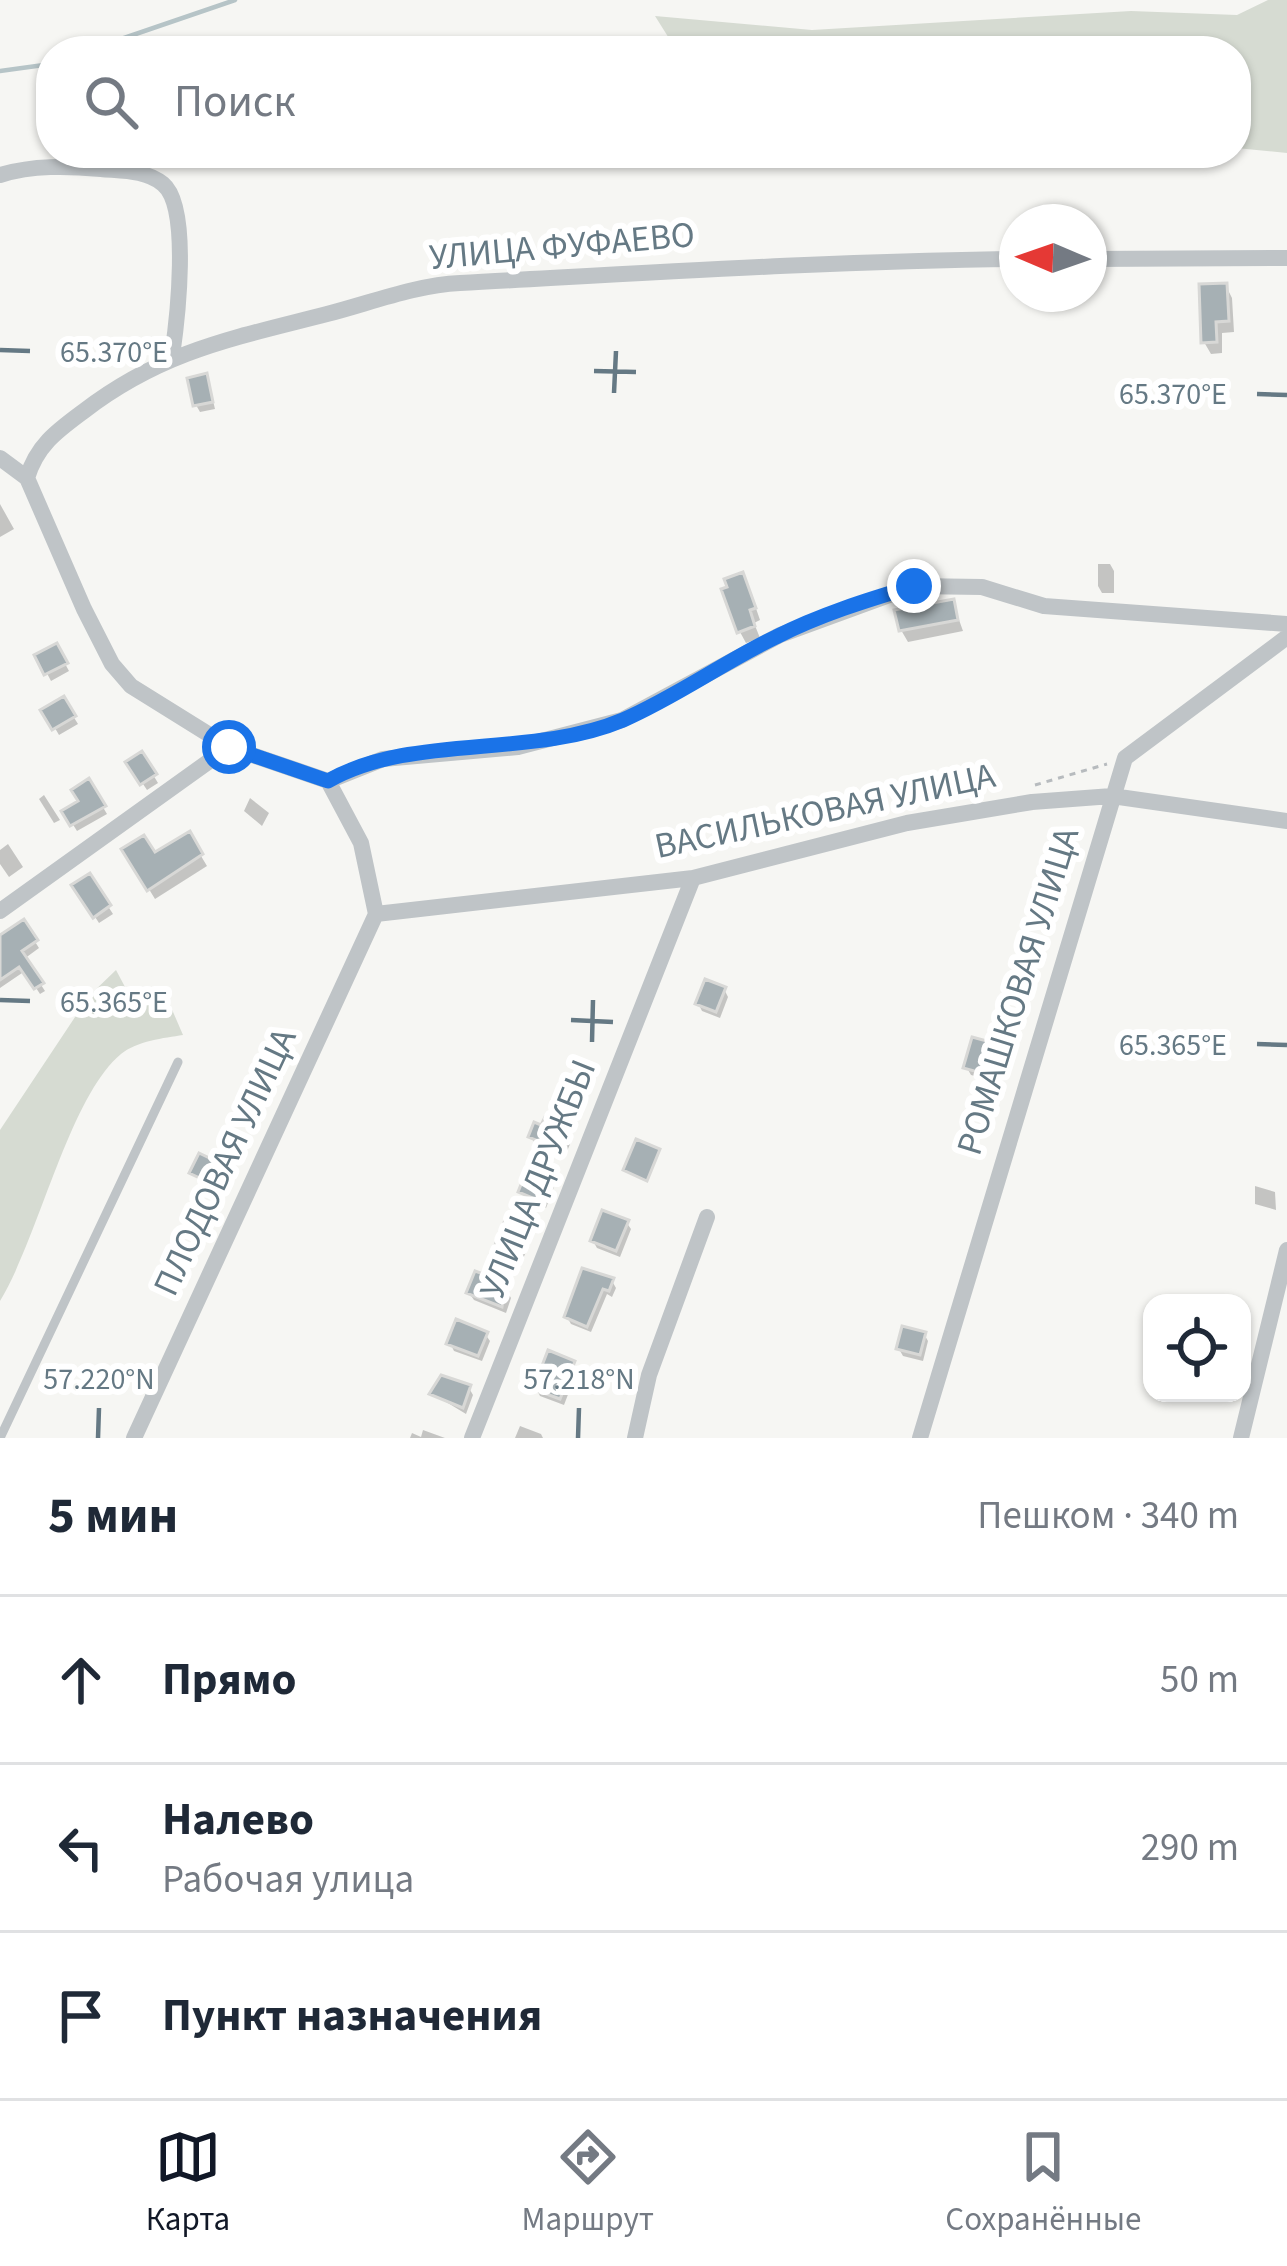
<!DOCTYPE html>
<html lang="ru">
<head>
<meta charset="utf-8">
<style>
  :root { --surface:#fff; --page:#f6f6f7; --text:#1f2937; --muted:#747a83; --line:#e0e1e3; --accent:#111827 }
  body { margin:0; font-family:"Source Sans 3",sans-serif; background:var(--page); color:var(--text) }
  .controls { position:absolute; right:36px; bottom:36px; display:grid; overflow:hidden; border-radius:24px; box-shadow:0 3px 9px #0004 }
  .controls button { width:108px; height:108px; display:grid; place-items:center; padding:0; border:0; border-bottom:3px solid var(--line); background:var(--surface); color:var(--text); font:60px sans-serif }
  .compass { position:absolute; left:999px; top:204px; width:108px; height:108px; border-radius:50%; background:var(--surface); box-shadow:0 3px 9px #0004; rotate:272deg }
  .stop { position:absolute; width:36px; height:36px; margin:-27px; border:9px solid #1a73e8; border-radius:50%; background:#fff }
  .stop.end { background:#1a73e8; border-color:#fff; box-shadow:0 3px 12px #0008 }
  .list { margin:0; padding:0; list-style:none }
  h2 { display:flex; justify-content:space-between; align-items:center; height:156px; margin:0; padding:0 48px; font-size:51px }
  h2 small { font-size:39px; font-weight:400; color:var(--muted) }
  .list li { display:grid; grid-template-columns:78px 1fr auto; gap:36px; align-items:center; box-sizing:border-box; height:168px; padding:0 48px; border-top:3px solid var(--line) }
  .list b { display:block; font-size:45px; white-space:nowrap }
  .list p { margin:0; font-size:39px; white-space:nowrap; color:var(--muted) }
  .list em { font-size:39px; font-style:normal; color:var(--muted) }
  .icon { flex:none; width:66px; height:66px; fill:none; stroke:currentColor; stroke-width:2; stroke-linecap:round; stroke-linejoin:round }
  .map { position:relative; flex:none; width:1287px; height:1438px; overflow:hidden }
  .search { position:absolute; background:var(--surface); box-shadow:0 3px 9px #0004; left:36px; right:36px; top:36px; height:132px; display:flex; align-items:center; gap:30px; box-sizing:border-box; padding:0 42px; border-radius:48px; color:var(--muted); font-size:45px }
  .sheet { height:660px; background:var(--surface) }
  nav { display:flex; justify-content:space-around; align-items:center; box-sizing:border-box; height:168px; border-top:3px solid var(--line); background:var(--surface); font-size:33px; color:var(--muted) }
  nav a { display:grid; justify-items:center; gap:6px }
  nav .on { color:var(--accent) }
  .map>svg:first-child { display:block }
  .green { fill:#d6dbd2 }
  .shadow { fill:#0003 }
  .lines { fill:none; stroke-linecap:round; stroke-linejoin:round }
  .stream { stroke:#b6c4c7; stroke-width:4.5 }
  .building { fill:#a6b0b4; stroke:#d8d8d6; stroke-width:3 }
  .path { stroke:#b7bbbe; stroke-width:3; stroke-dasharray:6 6; stroke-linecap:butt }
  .lane { stroke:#bfc4c7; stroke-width:9 }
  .street { stroke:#bfc4c7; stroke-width:16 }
  .route { stroke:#1a73e8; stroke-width:15 }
  .ticks { fill:none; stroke:#657984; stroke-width:4.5 }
  .labels { text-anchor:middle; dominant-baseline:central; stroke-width:12; stroke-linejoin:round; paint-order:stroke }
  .street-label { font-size:36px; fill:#657984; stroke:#fff }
  .ticks-label { font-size:30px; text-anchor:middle; fill:#657984; stroke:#fff; stroke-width:12; stroke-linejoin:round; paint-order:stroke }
</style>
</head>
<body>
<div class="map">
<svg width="1287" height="1438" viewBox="0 0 1287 1438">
  <rect width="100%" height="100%" fill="#f6f6f3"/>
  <path class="green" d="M1268 0H1287V153L1236 148V51H677L655 16 812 30 1131 11 1237 15Z
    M116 970 133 1002 167 998 183 1035C164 1038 137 1041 121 1054 69 1097 39 1237 0 1301V1130L89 996Z"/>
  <path class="shadow" d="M1226 286 1232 298 1234 332 1222 333V353L1211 354 1204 342Z
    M209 384 215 409 200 412 196 405Z
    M0 504 14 529 0 537Z
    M1098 564H1110L1114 571V593H1102L1098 586Z
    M749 588 760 620 754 623 760 638 746 643 740 632Z
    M953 603 963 631 908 642 901 630Z
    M56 647 69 671 51 681 38 656Z
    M63 700 78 724 59 735 45 711Z
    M141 755 158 783 147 790 129 763Z
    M88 782 107 814 77 831 65 812 81 802Z
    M44 795 60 820 54 823 39 799Z
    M250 798 269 813 262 826 244 811Z
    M189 836 207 866 155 899 125 850 154 856Z
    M8 844 23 867 9 877 0 864V850Z
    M89 877 113 914 99 923 75 886Z
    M23 923 39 948 24 959 45 991 40 994 25 971 0 988V949Z
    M724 989 728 997 720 1018 702 1011 698 1003Z
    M996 1046 1000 1054 993 1081 971 1075 967 1068Z
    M568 1130 573 1137 565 1156 535 1144 531 1136Z
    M226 1170 231 1177 223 1193 193 1173Z
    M550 1180 554 1187 546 1208 521 1192Z
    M1255 1186 1275 1192 1276 1210 1255 1204Z
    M626 1222 631 1229 620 1257 597 1248 593 1241Z
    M527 1231 531 1239 523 1259 503 1252 499 1244Z
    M476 1275 507 1291 511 1298 506 1313 474 1300 469 1293Z
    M612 1281 616 1288 612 1297 607 1294 591 1332 571 1324 567 1317Z
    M485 1334 490 1341 482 1361 454 1351 450 1343Z
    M924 1334 928 1341 923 1361 903 1356 899 1349Z
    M573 1363 577 1371 564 1405 540 1396 536 1388Z
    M469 1388 473 1395 466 1414 433 1394Z
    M520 1426 541 1434 543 1438H515Z
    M423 1430 445 1438H410L412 1433 421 1437Z"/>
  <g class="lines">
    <path class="stream" d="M86 51 235 0
      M0 71 51 64"/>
  </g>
  <path class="building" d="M1227 283 1229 321 1216 322 1217 342 1201 343 1199 284Z
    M207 373 213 402 193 406 187 378Z
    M743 572 756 608 750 610 755 626 737 633 721 589 727 587 724 579Z
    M954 599 958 620 899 631 894 610Z
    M57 643 68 663 44 675 34 655Z
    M64 696 76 716 52 730 40 710Z
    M142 751 157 774 140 785 125 762Z
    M89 778 106 806 70 826 61 811 78 801 71 790Z
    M190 831 203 854 147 891 121 849 144 835 155 852Z
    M90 873 111 905 93 918 71 885Z
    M24 919 38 940 22 951 44 983 34 989 19 967 0 980V935Z
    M705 979 726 987 716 1012 695 1004Z
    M972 1037 998 1044 989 1075 963 1068Z
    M545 1117 570 1127 561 1150 528 1137 534 1122 541 1125Z
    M636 1139 660 1149 647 1181 623 1170Z
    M199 1153 228 1167 219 1187 189 1173Z
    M528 1167 552 1178 542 1202 518 1192Z
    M602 1210 629 1220 616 1251 590 1241Z
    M505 1220 529 1229 520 1254 495 1245Z
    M582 1268 614 1278 609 1291 603 1289 587 1327 564 1317Z
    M475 1271 506 1282 502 1307 466 1293Z
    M456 1319 488 1332 478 1356 446 1344Z
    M902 1326 926 1332 920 1355 896 1349Z
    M548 1350 575 1361 560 1399 533 1389Z
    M441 1375 471 1385 463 1408 429 1394Z"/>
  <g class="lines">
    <path class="path" d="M1035 785 1107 764"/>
    <path class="lane" d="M0 1438 178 1062"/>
    <path class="street" d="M0 175C33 165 67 166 101 169 122 171 146 170 163 184 191 207 177 322 172 356
      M1089 259 1287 258
      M0 458 27 478 84 609 112 664 131 686 229 747 328 781 361 843 376 914
      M27 478C37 445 57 431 84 411 162 351 234 338 327 314 370 303 416 285 460 283 646 273 831 261 1017 259
      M328 781 383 759 518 747 622 720 780 635 914 586 982 587 1044 606 1287 624
      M0 911 229 747
      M376 914 693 878 907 823 1032 802 1112 796 1287 821
      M134 1438 376 914
      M472 1438 693 878
      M635 1438 649 1375 707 1217
      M920 1438 1125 758 1287 637
      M1241 1438 1287 1250"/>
  </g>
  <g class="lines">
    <path class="route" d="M229 747 328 781C412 733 530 759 623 720 676 697 724 662 776 637 819 615 867 600 914 586"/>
  </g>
  <path class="ticks" d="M0 350 30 351M594 371 636 372M614 393 616 351M1257 394 1287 395M0 1000 30 1001M571 1020 613 1022M592 1042 593 1000M1257 1044 1287 1045M98 1438 99 1408M578 1438 579 1408"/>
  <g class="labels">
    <g class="street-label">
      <text transform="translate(562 246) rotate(-5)">УЛИЦА ФУФАЕВО</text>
      <text transform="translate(825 811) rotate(-12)">ВАСИЛЬКОВАЯ УЛИЦА</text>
      <text transform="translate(1018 991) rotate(-73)">РОМАШКОВАЯ УЛИЦА</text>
      <text transform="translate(225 1162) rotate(-65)">ПЛОДОВАЯ УЛИЦА</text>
      <text transform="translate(538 1179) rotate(-68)">УЛИЦА ДРУЖБЫ</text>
    </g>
  </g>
  <g class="ticks-label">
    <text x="114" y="362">65.370°E</text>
    <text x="1173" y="404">65.370°E</text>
    <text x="114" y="1012">65.365°E</text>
    <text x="1173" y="1055">65.365°E</text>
    <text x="99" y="1389">57.220°N</text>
    <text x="579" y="1389">57.218°N</text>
  </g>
</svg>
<div class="controls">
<button><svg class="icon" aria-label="locate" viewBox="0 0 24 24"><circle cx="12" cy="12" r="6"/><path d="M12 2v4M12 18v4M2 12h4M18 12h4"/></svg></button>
</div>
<svg class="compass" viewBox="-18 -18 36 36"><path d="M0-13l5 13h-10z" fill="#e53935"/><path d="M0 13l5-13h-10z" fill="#747a83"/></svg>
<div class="stop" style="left:229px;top:747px"></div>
<div class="stop end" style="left:914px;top:586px"></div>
<div class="search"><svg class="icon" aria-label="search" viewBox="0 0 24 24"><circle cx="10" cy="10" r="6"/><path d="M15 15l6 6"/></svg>Поиск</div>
</div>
<section class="sheet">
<h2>5 мин<small>Пешком · 340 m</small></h2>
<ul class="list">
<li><svg class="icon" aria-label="ahead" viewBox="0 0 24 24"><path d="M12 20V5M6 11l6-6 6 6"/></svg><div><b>Прямо</b></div><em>50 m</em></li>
<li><svg class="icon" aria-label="left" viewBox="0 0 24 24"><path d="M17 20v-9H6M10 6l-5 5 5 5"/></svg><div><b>Налево</b><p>Рабочая улица</p></div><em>290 m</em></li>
<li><svg class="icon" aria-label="arrive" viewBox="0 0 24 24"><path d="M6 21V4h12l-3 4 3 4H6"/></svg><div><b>Пункт назначения</b></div></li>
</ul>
</section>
<nav>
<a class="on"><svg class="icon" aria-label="map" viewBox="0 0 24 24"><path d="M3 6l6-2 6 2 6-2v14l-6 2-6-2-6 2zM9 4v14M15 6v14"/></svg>Карта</a>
<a><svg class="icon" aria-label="directions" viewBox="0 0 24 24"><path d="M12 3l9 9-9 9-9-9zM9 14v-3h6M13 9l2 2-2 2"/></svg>Маршрут</a>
<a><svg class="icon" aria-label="saved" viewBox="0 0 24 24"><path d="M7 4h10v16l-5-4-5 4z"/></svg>Сохранённые</a>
</nav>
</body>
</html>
